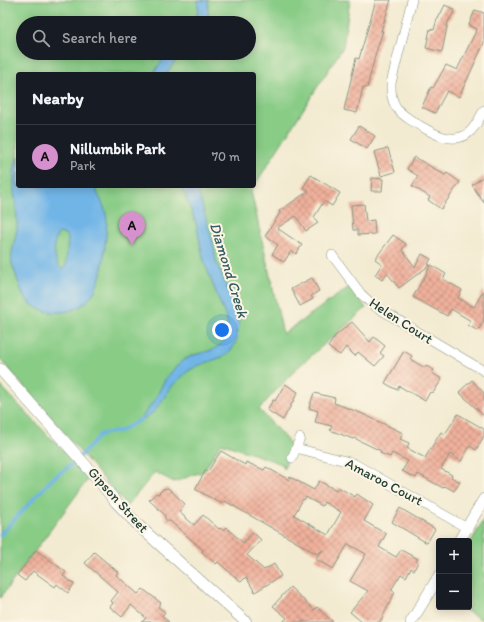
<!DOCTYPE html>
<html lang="en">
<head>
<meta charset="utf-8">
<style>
  :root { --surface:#171b24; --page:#242831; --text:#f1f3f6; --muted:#9ea1a6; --line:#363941; --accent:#d690ce }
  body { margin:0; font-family:Itim,sans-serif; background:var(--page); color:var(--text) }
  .controls { position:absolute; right:12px; bottom:12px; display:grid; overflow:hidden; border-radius:4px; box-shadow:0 2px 10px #0003 }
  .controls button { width:36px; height:36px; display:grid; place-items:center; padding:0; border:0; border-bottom:1px solid var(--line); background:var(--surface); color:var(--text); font:20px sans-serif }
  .you { position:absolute; left:222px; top:330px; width:14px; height:14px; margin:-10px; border:3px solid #fff; border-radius:50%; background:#1a73e8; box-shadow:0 0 0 6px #1a73e833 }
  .badge { display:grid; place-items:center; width:26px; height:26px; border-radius:50%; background:var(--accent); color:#111; font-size:13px; font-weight:700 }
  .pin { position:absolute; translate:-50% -33px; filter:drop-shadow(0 1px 2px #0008) }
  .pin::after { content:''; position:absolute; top:21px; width:14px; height:12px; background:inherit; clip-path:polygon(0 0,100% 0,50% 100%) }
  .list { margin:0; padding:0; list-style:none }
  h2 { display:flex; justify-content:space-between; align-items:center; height:52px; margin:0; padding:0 16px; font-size:17px }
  h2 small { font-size:13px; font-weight:400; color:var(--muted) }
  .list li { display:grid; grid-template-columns:26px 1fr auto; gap:12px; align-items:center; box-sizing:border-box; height:64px; padding:0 16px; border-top:1px solid var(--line) }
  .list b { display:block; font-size:15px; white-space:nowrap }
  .list p { margin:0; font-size:13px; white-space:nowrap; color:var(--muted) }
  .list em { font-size:13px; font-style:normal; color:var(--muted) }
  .icon { flex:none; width:22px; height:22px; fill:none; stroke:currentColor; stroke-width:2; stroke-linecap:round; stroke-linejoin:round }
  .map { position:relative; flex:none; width:484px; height:622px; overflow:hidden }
  .search { position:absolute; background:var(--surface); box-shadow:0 2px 10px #0003; left:16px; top:16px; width:240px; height:44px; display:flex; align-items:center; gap:10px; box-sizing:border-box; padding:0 14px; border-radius:22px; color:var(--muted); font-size:15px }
  .panel { position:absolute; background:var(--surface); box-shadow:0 2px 10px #0003; left:16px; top:72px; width:240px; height:116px; border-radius:4px }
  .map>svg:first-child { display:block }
  .park { fill:#88cc86; stroke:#54845d; fill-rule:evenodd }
  .water { fill:#71b5e7; stroke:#48798e; fill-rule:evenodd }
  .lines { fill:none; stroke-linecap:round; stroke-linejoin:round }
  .stream { stroke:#71b5e7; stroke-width:3.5 }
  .building { fill:url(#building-cross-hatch); fill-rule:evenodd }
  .minor-casing { stroke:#899482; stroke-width:10 }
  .tertiary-casing { stroke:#899482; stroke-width:12 }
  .minor { stroke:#fff; stroke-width:9 }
  .tertiary { stroke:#fff; stroke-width:11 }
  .labels { text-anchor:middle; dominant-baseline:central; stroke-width:4; stroke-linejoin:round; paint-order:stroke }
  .street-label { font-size:14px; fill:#1f3d34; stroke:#fcf5e5 }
  .water-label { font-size:15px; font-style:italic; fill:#345b61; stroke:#fcf5e5 }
</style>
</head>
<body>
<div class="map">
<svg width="484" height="622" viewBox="0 0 484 622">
  <defs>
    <pattern id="building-cross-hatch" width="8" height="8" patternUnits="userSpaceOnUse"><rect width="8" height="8" fill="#f0b19c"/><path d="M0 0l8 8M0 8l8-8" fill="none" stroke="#c29180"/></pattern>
  </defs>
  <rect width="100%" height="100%" fill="#fcf5e5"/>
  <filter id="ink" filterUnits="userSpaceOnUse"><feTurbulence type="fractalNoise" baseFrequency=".025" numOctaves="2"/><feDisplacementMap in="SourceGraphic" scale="8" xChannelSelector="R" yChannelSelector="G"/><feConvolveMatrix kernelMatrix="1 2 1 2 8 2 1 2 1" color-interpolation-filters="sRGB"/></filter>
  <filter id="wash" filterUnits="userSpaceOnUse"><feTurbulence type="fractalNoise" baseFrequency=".012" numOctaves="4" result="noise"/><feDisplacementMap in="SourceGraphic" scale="16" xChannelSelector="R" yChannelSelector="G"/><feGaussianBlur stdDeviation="0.9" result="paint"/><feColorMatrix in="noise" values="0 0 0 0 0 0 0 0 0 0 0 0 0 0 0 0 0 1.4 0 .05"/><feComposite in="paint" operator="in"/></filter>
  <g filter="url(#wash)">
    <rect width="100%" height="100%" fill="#f3ebd1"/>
    <path class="park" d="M0 0H350L343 47 251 191 283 334 349 287 366 308 297 368 259 409 292 446 284 469 282 464 221 443 204 471 174 482 155 472 127 506 0 359ZM23 23H249V53H23ZM18 74H254V186H18Z
      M0 385C29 417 60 446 89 478L0 598Z
      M484 519V621L460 607H469V545Z"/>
    <path class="water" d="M198 0H208V16L206 23H194L198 12Z
      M167 53H183L175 61 166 74H153Z
      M18 156V186H94C98 195 104 204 106 214 108 220 106 228 106 235 104 256 103 288 85 303 69 317 35 316 23 295 22 292 13 267 12 264 10 252 16 239 17 228 18 202 8 181 18 156ZM59 233 66 235 68 238 66 265 63 269C53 266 52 239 59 233Z
      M179 186H195L198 191 213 243 216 261 236 310 239 322 237 339 232 349 225 356 197 366 188 371 173 385 154 412 139 422 155 399 166 378 176 367 185 359 194 355 212 350 222 344 226 334 228 323 204 262 196 223 185 195Z"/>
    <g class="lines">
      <path class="stream" d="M0 535 53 478 75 462 101 434 120 431 142 419"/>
    </g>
    <g id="blocks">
      <path class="building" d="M376 0H391L381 31H383L376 52 367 88 363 87 357 113 344 110 356 58 359 59Z
        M445 5 455 10 448 22 442 52 426 48 430 29 434 30 437 19H438Z
        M475 10 484 13V43L459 97 447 91 435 113 422 107 425 100 431 87 433 88 446 65 457 70 477 29 469 25Z
        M359 126 375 136 367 149 351 139Z
        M388 148 395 172 381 176 374 152Z
        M414 157 445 175 447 173 460 182 441 209 428 200 430 197 412 186 418 176 407 169Z
        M311 175 340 193 332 206 324 201 314 217 318 223 306 231 296 216 277 228 302 245 296 254 291 251 284 262 272 254 278 245 265 236 280 213 279 211 309 191 303 188Z
        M484 176V203L472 185Z
        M372 178 383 179 382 191H371Z
        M364 204 366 221 374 220 375 234 358 235V230H353L351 205Z
        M393 235 406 244 402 250 415 267 422 254 431 259 428 264 430 265 399 288 387 273 382 280 375 275 382 264 375 259Z
        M431 265 446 274 443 279 462 290 458 298 474 307 484 290V320L478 331 468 325 471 321 451 309 447 316 413 297Z
        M312 278 319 291 311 296 313 299 300 306 291 289Z
        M352 322 370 342 374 337 385 346 380 353 384 356 375 366 358 352 355 356 346 347 340 355 328 347 335 336Z
        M404 351 412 356 410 359 425 368 426 366 434 370 432 373 442 379 433 393 430 392 425 401 399 386 397 390 385 383Z
        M472 380 484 393V416L459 392Z
        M285 384 298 392 283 420 267 410 273 400 275 401Z
        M314 393 335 398 334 403 363 414 403 433 400 439 409 443 407 448 425 458 441 432 445 434 458 414 484 429V436L476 450 470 446 461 461 450 454 441 469 452 475 451 477 460 482 454 491 445 486 443 488 418 474 416 478 402 471 408 461 392 453 390 457 380 453 381 451 354 438 353 439 330 430 332 426 315 422 318 411 309 408Z
        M221 451 245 465 246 462 264 470 266 467 289 480 290 477 314 490 319 481 336 490 338 487 355 497 357 494 373 505 364 521 386 534 379 547 396 557 401 550 418 559 416 561 418 562 414 570 411 568 406 577 401 574 391 590 395 592 380 622H362L350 612 368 591 350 581 366 554 348 544 333 569 315 559 323 550 317 554 225 501 222 504 195 489 206 470 208 471ZM306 497 322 506 324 502 341 512 328 535 294 515 303 499 304 500Z
        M168 488 185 504 179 512 194 525 203 515 219 529 220 528 223 530 226 527 243 543 253 532 261 540 247 555 264 570 274 564 281 576 255 592 246 577 241 582 218 562 216 564 202 552 203 550 170 521H167L165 518 164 514 149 500 156 493 158 494 163 489Z
        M400 508 435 529 427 543 392 522Z
        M36 550 66 572 63 576 74 584 68 593 57 584 55 587 33 571 25 581 17 575Z
        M94 552 118 572 116 575 138 594 143 589 161 603 158 607 165 612 162 616 169 622H142L146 618 131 605 122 617 110 607 113 603 111 601 118 592 85 563Z
        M290 587 314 610 317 607 333 622H283L287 618 273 606Z"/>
    </g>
  </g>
  <g filter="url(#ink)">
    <use href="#blocks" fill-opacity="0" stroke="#899482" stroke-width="1"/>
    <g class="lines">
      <g class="minor-casing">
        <path id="minor" d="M412 0 391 83C391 92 391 99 396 107 401 115 409 119 417 124 431 132 449 144 466 135 475 129 479 119 484 110
          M332 255 361 294 373 305 484 371
          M296 448 353 463 467 528
          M292 458 300 438"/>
      </g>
      <g class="tertiary-casing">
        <path id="tertiary" d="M0 369 96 477 116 502 140 527 246 622
          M459 541 484 499
          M411 622 439 576"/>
      </g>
      <use href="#minor" class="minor"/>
      <use href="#tertiary" class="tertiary"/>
    </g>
  </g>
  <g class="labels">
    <g class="street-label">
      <text transform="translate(401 321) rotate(33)">Helen Court</text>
      <text transform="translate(384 482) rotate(28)">Amaroo Court</text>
      <text transform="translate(118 500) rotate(48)">Gipson Street</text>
    </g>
    <g class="water-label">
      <text transform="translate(229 270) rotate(73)">Diamond Creek</text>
    </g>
  </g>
</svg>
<div class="controls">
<button>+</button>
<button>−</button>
</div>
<div class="you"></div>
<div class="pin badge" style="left:132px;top:245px">A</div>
<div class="search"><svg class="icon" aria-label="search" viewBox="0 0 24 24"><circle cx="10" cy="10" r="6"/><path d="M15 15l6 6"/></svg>Search here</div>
<section class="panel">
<h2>Nearby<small></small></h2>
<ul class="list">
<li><span class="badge">A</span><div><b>Nillumbik Park</b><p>Park</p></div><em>70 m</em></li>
</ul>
</section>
</div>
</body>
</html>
